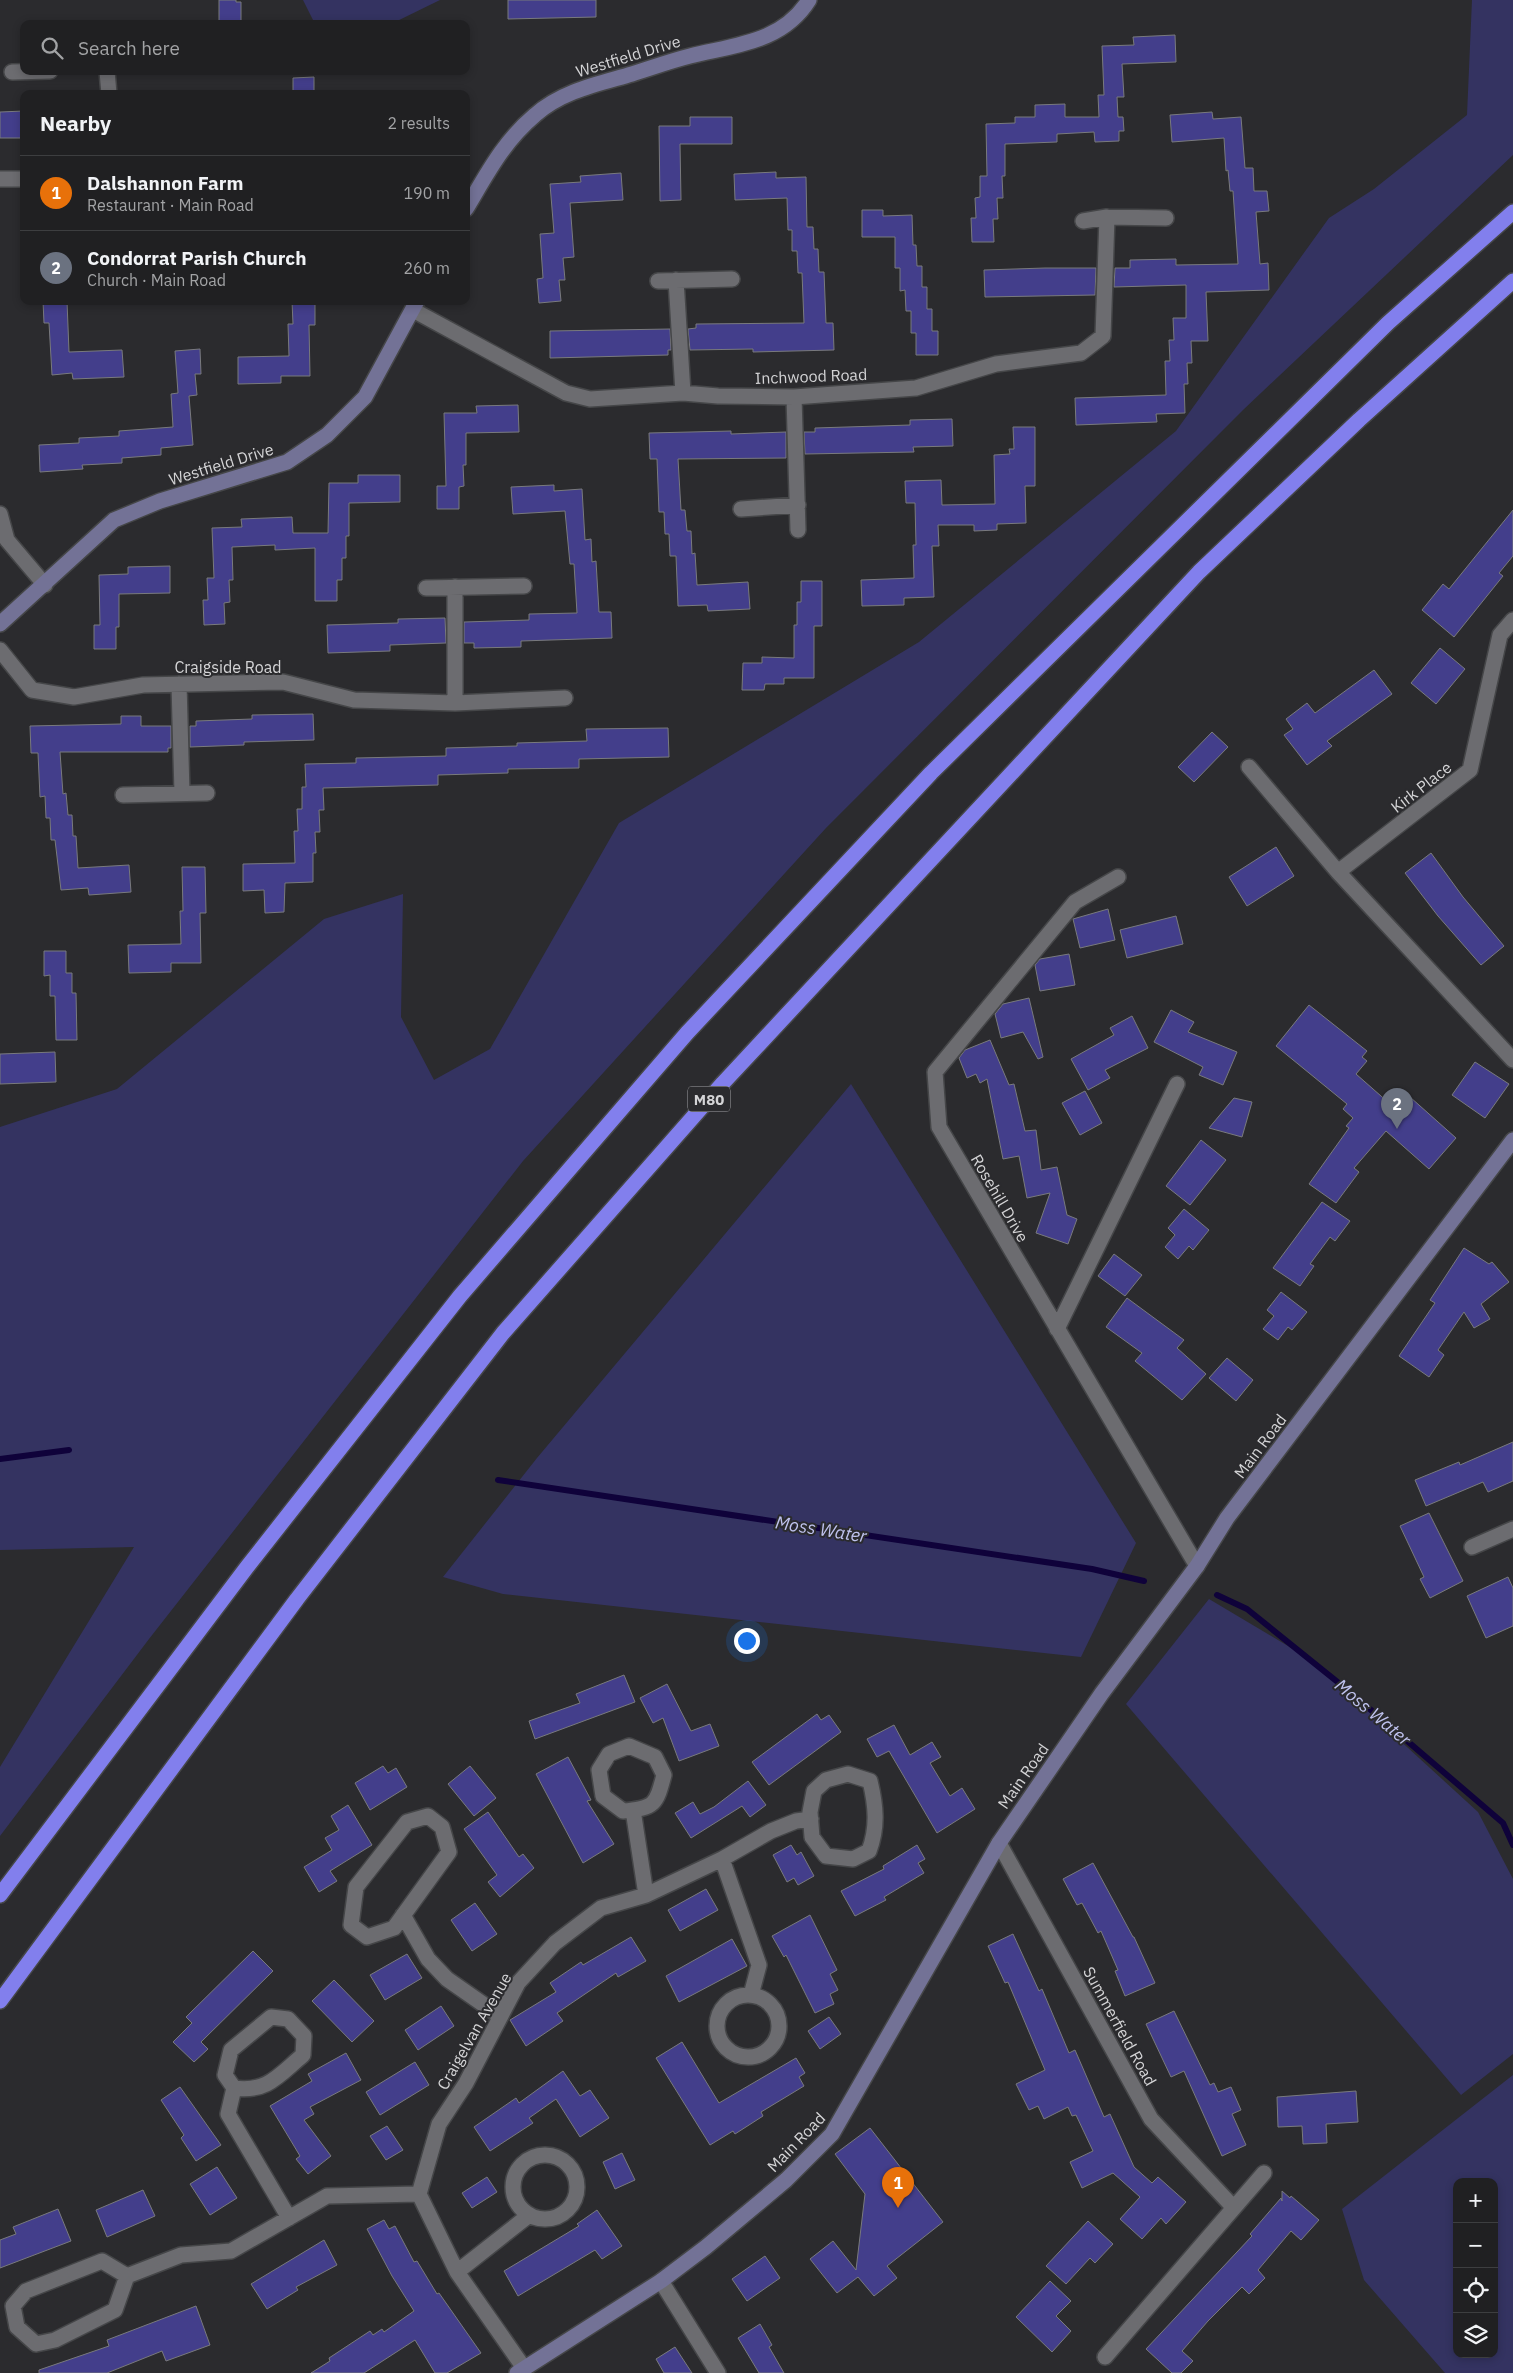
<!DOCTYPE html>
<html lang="en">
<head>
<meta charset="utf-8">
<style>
  :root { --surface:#202022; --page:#2d2d2f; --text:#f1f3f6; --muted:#a2a3a5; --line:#3d3e40; --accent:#1a73e8 }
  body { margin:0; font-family:"IBM Plex Sans",sans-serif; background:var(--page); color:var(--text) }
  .controls { position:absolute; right:15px; bottom:15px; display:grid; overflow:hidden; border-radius:10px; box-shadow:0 2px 8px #0003 }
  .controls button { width:45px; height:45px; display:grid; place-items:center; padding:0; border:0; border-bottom:1px solid var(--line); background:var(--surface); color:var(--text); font:25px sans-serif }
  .you { position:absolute; left:746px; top:1640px; width:18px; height:18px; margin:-12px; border:4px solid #fff; border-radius:50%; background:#1a73e8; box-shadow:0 0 0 8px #1a73e833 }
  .badge { display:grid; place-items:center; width:32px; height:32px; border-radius:50%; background:var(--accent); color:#fff; font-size:16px; font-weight:700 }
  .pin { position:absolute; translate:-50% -41px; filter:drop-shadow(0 1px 2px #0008) }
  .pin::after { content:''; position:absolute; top:26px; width:18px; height:15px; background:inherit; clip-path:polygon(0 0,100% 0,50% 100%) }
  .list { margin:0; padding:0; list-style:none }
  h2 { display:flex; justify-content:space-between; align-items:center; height:65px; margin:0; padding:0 20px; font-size:21px }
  h2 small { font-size:16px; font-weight:400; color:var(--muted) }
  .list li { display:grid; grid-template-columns:32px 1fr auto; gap:15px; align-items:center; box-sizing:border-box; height:75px; padding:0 20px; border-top:1px solid var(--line) }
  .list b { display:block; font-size:19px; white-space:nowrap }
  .list p { margin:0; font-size:16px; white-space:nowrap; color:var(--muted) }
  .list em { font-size:16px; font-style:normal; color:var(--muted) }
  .icon { flex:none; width:28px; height:28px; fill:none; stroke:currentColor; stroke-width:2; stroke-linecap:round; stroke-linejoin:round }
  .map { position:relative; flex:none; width:1513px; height:2373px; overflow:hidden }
  .search { position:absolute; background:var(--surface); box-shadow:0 2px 8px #0003; left:20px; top:20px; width:450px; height:55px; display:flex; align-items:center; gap:12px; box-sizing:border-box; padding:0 18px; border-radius:10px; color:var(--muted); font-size:19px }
  .panel { position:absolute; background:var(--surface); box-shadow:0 2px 8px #0003; left:20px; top:90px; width:450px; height:215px; border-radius:10px }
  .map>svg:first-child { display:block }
  .green { fill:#343361; fill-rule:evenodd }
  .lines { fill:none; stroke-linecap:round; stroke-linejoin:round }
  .stream { stroke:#0f023a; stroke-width:6 }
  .building { fill:#433e8b; stroke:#797a7d }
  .street-casing { stroke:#454648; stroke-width:18 }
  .secondary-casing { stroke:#454648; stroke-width:18 }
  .highway-casing { stroke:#454648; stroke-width:18 }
  .street { stroke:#6c6c70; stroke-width:15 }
  .secondary { stroke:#737296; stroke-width:15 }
  .highway { stroke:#827fed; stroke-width:15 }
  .labels { text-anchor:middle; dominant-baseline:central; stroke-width:4; stroke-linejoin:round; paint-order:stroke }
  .shield { fill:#2b2b2e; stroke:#a1a1a4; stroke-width:1 }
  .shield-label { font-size:15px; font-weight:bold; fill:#d4d4d6 }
  .street-label { font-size:16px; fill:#d4d4d6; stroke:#2b2b2e }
  .water-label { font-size:18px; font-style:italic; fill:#bfc2ee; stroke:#2b2b2e }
</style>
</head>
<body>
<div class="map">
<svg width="1513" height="2373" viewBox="0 0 1513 2373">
  <rect width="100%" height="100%" fill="#2b2b2e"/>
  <path class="green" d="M303 0H440L391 24H315Z
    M1472 0H1513V155L1243 410 826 828 523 1161 149 1639 0 1836V1767L134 1547 0 1550V1127L117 1089 324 919 403 894 401 1017 434 1080 490 1049 619 823 919 642 1176 431 1329 218 1374 189 1467 115Z
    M851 1084 1136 1543 1081 1657 503 1594 443 1577 537 1458Z
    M1209 1599 1313 1661 1478 1812 1513 1879V2054L1461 2095 1126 1704Z
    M1513 2075V2373H1445L1364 2280 1342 2209ZM1457 2182H1494V2354H1457Z"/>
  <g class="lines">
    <path class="stream" d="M0 1459 69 1450
      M498 1480 1092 1569 1144 1581
      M1217 1595 1247 1609 1350 1692 1503 1823 1513 1845"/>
  </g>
  <path class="building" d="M219 0H236V2H241V24H219Z
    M508 0H596V17L508 19Z
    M1175 35 1176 62 1122 64 1124 97H1117L1118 117H1123L1124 131H1119V141L1095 142 1094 132 1057 134V142L1005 144V176H1002L1003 198H997L998 219H993L994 242H972L971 218H976L975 198 980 197V176H987L986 124 1015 123V117H1035V105L1065 104V117H1099L1098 95H1104L1102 46 1134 45 1133 37Z
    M314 77V94H293V78Z
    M24 111V138H0V112Z
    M1212 112 1213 119 1241 117 1245 168H1253L1254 191H1267L1269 211 1256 212 1260 264 1268 263 1269 290 1206 292 1208 341H1191L1192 363H1187L1188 384H1184L1185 413 1156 414 1157 422 1076 425 1075 398 1166 395 1165 361H1170L1169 340H1174L1173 318H1186V285L1114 287 1115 268H1130V260L1176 259V265L1238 264 1233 191H1230L1228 170 1226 171 1224 138 1172 142 1170 115Z
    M690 117H732V144H680L681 200 660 201 659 126H690Z
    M776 172V178L806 177 807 227H813L814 249H818L819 272H824L826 323H833L834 350 753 352V349L690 350 688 329 696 328V324L804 323 802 273H798L797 251H792V230H788L787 198 735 200 734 174Z
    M621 173 623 200 570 203 574 257 563 258 565 280H559L561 301 539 303 537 279 543 278 540 234 554 233 550 184 581 182 580 176Z
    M862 210H883V216L912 215 913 245H916L917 266H922V287H927V309H932V331H938V355H916V333H911V311H906L905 290 900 291V268H895V237H862Z
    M1045 268H1096L1095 295 985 297 984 270Z
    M43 301H67L69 352 122 350 124 377 73 379 72 373 52 375 49 323H44Z
    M292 301H315V325H309L310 376H281V383L238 384V357L289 356 288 324H293Z
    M670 329 671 350H668V355L550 358V331Z
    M200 349 201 374H195L197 395 189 396 193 445 161 448V455L122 458V463L82 465 83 469 40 472 39 445 79 443V438L119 436V431L173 427 171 394 178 393 175 351Z
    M518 405 519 432 466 433V465H463L464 486 459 487V509H437V486H446L444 413H477L476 406Z
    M952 419 953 446 913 447 914 452 805 454 804 432H815V428L910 425V420Z
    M1013 427H1035V486H1025L1026 523 997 524V530L974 531V525H938L939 546H932L934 597 904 598V605L862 606 861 580 914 578 913 545H916L915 503H906L905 481 941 480 942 505 995 504 994 455 1010 454 1009 449H1014Z
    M731 431V434L786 432V458L678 459 681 510H685L687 531H691L692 554 695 553 697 585 748 582 750 609 708 611 707 605 678 606 676 556H670L669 534H665L664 512H659L657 459H650L649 433Z
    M358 475H400V502L349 503V536H346V558H342V580H337V601H315V548L275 550V545L232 547 233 580H229L230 602 224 603 225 624 204 625 203 600H208L207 578H214L212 528 242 527 241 519 292 517 293 533H328L329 483H358Z
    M554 485V491L582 489 585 540 591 539 592 562 596 561 599 612H611L612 638 521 641V647L474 648V643H464V622L529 620V614L577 613 574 564H570L565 511 513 514 511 487Z
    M1513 510V556L1499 573 1503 576 1454 637 1422 610 1443 584 1449 589Z
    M170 566V593L119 594V627H116V649H94V625H100L99 575 128 574V567Z
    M801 581H822V626H814V678H784V684H765L764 690H742L743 663H762V657L794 658V625H797V602H801Z
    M445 618 446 643 390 645V651L328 653 327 625 398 623V619Z
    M1440 648 1465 669 1436 704 1411 683Z
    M1374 670 1392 694 1327 741 1332 746 1307 765 1284 735 1293 729 1286 719 1307 703 1315 713Z
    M313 714 314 740 244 742V745L190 747V726H196V721L252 719V715Z
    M121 716H141V726H171V748H168V752H60L63 794 66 793 68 815H72L73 836H76L78 868 129 865 131 892 89 895 88 888 61 890 55 840H51L50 818H46L45 796 40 797 38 753H31L30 726 121 724Z
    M668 728 669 757 579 759V768L508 769V773L438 775V785L323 788 324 810H319L320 832H315L316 853H313V882L285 883 284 912 265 913 264 890 243 891V864L295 863 294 831H298L297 809H302V787H306L305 764 356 763V758L446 756V748L517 746V743L587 741 586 729Z
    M1212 732 1228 747 1194 782 1178 767Z
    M1276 847 1294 876 1247 906 1229 877Z
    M1431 853 1463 897 1504 946 1481 965 1438 916 1405 873Z
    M182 867H205L206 913H200L201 963H171V972L129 973 128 945 181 944 180 911H183Z
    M1108 909 1115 940 1080 948 1073 919Z
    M1176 916 1183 944 1127 958 1120 930Z
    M44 951H66V973H72V993H76L77 1040H56L55 996H50V975L44 976Z
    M1069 954 1075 985 1040 991 1035 965 1040 959Z
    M1029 998 1043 1057 1038 1059 1023 1032 1001 1038 995 1014 1003 1004Z
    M1309 1005 1367 1051 1362 1057 1367 1061 1356 1074 1398 1111 1410 1097 1456 1138 1429 1169 1386 1131 1354 1168 1359 1172 1336 1203 1309 1184 1349 1128 1346 1126 1353 1118 1343 1109 1347 1104 1276 1046Z
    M1171 1010 1194 1022 1188 1032 1237 1052 1223 1085 1199 1075 1203 1067 1154 1042Z
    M1132 1016 1148 1048 1105 1070 1110 1078 1088 1090 1071 1059 1114 1035 1110 1028Z
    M990 1040 1009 1085 1014 1084 1025 1131 1036 1130 1041 1170 1057 1167 1067 1215 1077 1219 1068 1244 1036 1233 1050 1193 1027 1198 1019 1156 1003 1159 987 1079 980 1083 976 1074 967 1078 959 1058 965 1050Z
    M55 1052 56 1082 0 1084V1054Z
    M1475 1062 1509 1084 1485 1118 1452 1095Z
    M1085 1091 1102 1123 1080 1135 1062 1103Z
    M1234 1098 1252 1102 1242 1137 1209 1128Z
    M1201 1140 1226 1160 1190 1205 1166 1186Z
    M1322 1202 1350 1221 1335 1241 1330 1237 1310 1264 1314 1266 1300 1286 1273 1268Z
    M1184 1209 1209 1230 1193 1250 1189 1246 1178 1259 1165 1247 1175 1235 1168 1228Z
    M1464 1248 1489 1264 1492 1262 1509 1282 1481 1304 1490 1319 1474 1328 1464 1312 1438 1350 1444 1355 1429 1377 1399 1356 1435 1303 1430 1300Z
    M1114 1254 1142 1275 1125 1296 1098 1276Z
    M1281 1292 1307 1312 1292 1330 1288 1327 1278 1340 1263 1329 1274 1316 1267 1310Z
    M1127 1298 1184 1340 1177 1348 1206 1374 1182 1400 1135 1361 1142 1353 1106 1327Z
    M1227 1358 1253 1380 1236 1401 1209 1378Z
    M1513 1442V1481L1488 1492 1483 1482 1426 1506 1415 1480 1459 1462 1460 1465Z
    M1429 1513 1463 1581 1430 1598 1420 1579 1424 1577 1400 1526Z
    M1508 1577 1513 1588V1626L1486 1638 1467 1596Z
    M624 1675 635 1702 535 1739 529 1721 580 1703 576 1694Z
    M667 1684 691 1731 710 1724 719 1746 679 1761 663 1718 653 1723 640 1698Z
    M817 1714 821 1720 829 1715 841 1732 769 1785 752 1762Z
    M894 1725 910 1755 932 1742 941 1757 930 1763 950 1796 962 1788 975 1809 937 1833 889 1751 877 1757 867 1739Z
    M568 1757 591 1800 587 1801 614 1844 583 1863 536 1774Z
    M383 1766 388 1773 396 1768 407 1787 370 1810 355 1783Z
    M470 1766 496 1798 474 1816 448 1784Z
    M748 1781 766 1805 750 1817 742 1806 691 1838 675 1813 693 1802 700 1814 714 1807Z
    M348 1805 372 1845 330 1871 337 1881 319 1892 304 1867 332 1850 325 1838 339 1830 331 1816Z
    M488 1812 519 1857 523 1854 534 1868 500 1897 488 1882 497 1875 464 1829Z
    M791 1845 797 1855 801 1852 814 1876 798 1885 794 1878 787 1882 773 1855Z
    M917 1845 925 1859 918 1863 924 1873 884 1897 886 1900 855 1916 841 1891 884 1869 883 1866Z
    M1093 1863 1133 1937H1134L1155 1983 1125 1996 1115 1971 1118 1970 1101 1931 1098 1933 1082 1903 1077 1905 1063 1879Z
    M706 1889 718 1910 680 1931 668 1910Z
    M475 1903 497 1934 472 1951 451 1920Z
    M810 1915 837 1970 830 1974 838 1990 830 1994 834 2004 815 2013 786 1955 784 1957 772 1936Z
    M1013 1934 1039 1991 1042 1989 1069 2053 1075 2050 1104 2117 1110 2114 1134 2167 1152 2183 1158 2177 1186 2202 1166 2224 1161 2218 1142 2239 1120 2219 1140 2197 1113 2173 1082 2188 1070 2162 1093 2151 1076 2115 1072 2116 1068 2107 1044 2119 1038 2106 1029 2110 1016 2084 1045 2070 1008 1982 1005 1983 988 1946Z
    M631 1937 646 1961 618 1977 616 1973 557 2013 563 2021 526 2046 510 2020 556 1992 550 1983 581 1962 583 1965Z
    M732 1939 747 1966 679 2002 666 1976Z
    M253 1951 273 1971 201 2042 208 2049 194 2062 173 2042 192 2023 186 2017Z
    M407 1954 422 1978 385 2000 370 1975Z
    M334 1980 374 2021 352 2042 312 2001Z
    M441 2006 454 2026 418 2050 405 2030Z
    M1174 2011 1210 2085 1214 2083 1218 2092 1231 2087 1241 2110 1232 2114 1246 2145 1222 2156 1184 2071 1171 2077 1146 2024Z
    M829 2017 841 2034 820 2049 808 2031Z
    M682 2042 719 2103 796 2058 805 2073 799 2077 804 2086 761 2112 763 2116 735 2134 733 2131 710 2145 656 2058Z
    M346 2053 361 2080 310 2107 314 2114 304 2120 331 2156 308 2174 296 2159 300 2156 270 2106 312 2081 308 2074Z
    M415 2062 429 2085 380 2115 366 2092Z
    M563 2071 580 2096 590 2090 609 2118 580 2137 556 2099 529 2118 533 2123 490 2151 474 2127 516 2098 519 2103Z
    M180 2087 221 2145 196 2161 181 2138 184 2135 161 2100Z
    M1356 2091 1358 2122 1326 2124 1327 2143 1303 2144 1302 2126 1278 2127 1277 2097Z
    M387 2126 403 2150 386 2160 370 2136Z
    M870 2128 943 2222 887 2266 897 2278 874 2296 858 2277 837 2293 810 2259 833 2241 856 2270 865 2194 835 2154Z
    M622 2153 635 2180 615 2189 603 2162Z
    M217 2167 237 2198 210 2215 190 2184Z
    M487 2177 497 2192 472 2208 462 2193Z
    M143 2190 155 2216 107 2237 96 2210Z
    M1282 2191 1290 2198 1291 2196 1319 2220 1301 2240 1291 2231 1258 2270 1265 2278 1249 2294 1242 2287 1208 2321 1182 2351 1193 2361 1181 2373H1172L1146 2349 1252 2236 1250 2234 1281 2198 1282 2201Z
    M58 2209 71 2241 0 2268V2240L16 2234 13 2227Z
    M597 2210 622 2246 602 2259 595 2250 518 2296 504 2271 579 2226 577 2224Z
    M384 2220 389 2229 395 2226 414 2262 417 2261 437 2294 439 2293 481 2353 447 2373H435L415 2340 364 2373H311L330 2361 329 2358 370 2331 373 2335 382 2329 384 2332 414 2311 392 2276 367 2229Z
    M1088 2221 1113 2244 1095 2263 1090 2258 1066 2284 1046 2266Z
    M324 2240 337 2265 296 2287 298 2290 267 2309 251 2284Z
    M765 2256 780 2278 747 2301 732 2279Z
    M1050 2281 1071 2301 1056 2316 1071 2331 1052 2352 1016 2317Z
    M196 2306 210 2345 166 2361 162 2351 107 2373H39V2370L109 2346 107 2340Z
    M760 2324 772 2345 769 2347 784 2373H759L738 2338Z
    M675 2347 692 2373H664L656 2359Z"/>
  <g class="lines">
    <g class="street-casing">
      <path id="street" d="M107 71 109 94
        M12 72 50 71
        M0 179H24
        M1083 221 1107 217 1166 218
        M676 280 683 393
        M658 281 732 279
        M413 310 566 393 590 399 683 393 718 396 794 397 916 388 996 364 1081 353 1103 336 1107 217
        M794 397 798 530
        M741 509 798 505
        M0 514 7 540 45 585
        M455 587V703
        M426 588 524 586
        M0 650 32 690 74 697 143 685 283 682 354 700 455 703 565 698
        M179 684 182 793
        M1249 767 1338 872 1513 1060
        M123 795 207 793
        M1338 872 1470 770 1500 635 1513 620
        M1118 877 1075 902 935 1072 939 1127 1197 1566
        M1057 1329 1177 1084
        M1472 1547 1513 1529
        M629 1746 655 1757 664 1775C656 1805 655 1808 623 1811L603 1796 599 1770 609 1754Z
        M848 1774 870 1781C876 1806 878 1827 869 1851L853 1859 826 1856 812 1837 810 1812 814 1791 826 1780Z
        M633 1810 646 1895
        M428 1816 442 1827 449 1852 394 1928 367 1937 351 1925 356 1887 407 1822Z
        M999 1843 1151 2119 1234 2208
        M722 1859 759 1965 751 1995
        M403 1915 428 1959 447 1979 500 2016
        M717 2026a31 31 0 1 1 62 0a31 31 0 1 1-62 0Z
        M271 2017 288 2019 304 2036 303 2055C279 2075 267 2093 234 2088L225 2075 231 2050Z
        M234 2088 228 2114 289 2218
        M513 2187a32 32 0 1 1 64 0a32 32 0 1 1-64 0Z
        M457 2272 528 2216
        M127 2276 115 2310 55 2340 36 2344 17 2327 13 2306 26 2291 102 2261 127 2276 181 2255 231 2251 327 2196 419 2194
        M661 2281 718 2373
        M1105 2357 1264 2173
        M524 2368 457 2272 419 2194 439 2124 466 2083 518 1983 555 1943 601 1908 646 1895 722 1859 771 1831 796 1821 811 1819"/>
    </g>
    <g class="secondary-casing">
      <path id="secondary" d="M466 209C487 174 503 142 535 115 562 91 598 84 632 74 651 68 670 61 690 56 734 45 782 43 809 0
        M0 624 114 520 160 501 287 462 327 435 365 397 417 301
        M517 2373 661 2281 706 2247 786 2180 832 2134 999 1843 1102 1693 1197 1566 1227 1518 1513 1140"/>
    </g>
    <g class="highway-casing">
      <path id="highway" d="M0 1895 247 1567 460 1296 687 1033 931 773 1388 323 1513 212
        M0 2001 297 1599 503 1333 723 1083 1199 572 1359 420 1513 281"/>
    </g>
    <use href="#street" class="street"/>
    <use href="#secondary" class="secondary"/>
    <use href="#highway" class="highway"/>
  </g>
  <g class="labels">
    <rect class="shield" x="688" y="1086.5" width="42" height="25" rx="4"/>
    <g class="shield-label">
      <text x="709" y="1099">M80</text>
    </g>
    <g class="street-label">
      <text transform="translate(628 56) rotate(-17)">Westfield Drive</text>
      <text transform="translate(811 376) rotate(-2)">Inchwood Road</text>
      <text transform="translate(221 464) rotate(-17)">Westfield Drive</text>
      <text x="228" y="667">Craigside Road</text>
      <text transform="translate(1421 787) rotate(-38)">Kirk Place</text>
      <text transform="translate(1000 1198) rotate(60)">Rosehill Drive</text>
      <text transform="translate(1260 1446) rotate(-53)">Main Road</text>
      <text transform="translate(1023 1776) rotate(-55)">Main Road</text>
      <text transform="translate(1120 2026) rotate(61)">Summerfield Road</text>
      <text transform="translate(474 2031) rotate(-60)">Craigelvan Avenue</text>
      <text transform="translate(796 2142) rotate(-46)">Main Road</text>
    </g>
    <g class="water-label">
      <text transform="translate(821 1529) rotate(9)">Moss Water</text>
      <text transform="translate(1373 1712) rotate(40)">Moss Water</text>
    </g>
  </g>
</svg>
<div class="controls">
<button>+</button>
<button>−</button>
<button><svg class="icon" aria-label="locate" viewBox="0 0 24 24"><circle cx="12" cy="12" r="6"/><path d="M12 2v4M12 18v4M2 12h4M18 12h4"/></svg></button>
<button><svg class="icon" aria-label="layers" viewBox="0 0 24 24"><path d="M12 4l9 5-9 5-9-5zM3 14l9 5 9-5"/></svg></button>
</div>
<div class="you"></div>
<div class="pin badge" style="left:898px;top:2208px;background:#e8710a">1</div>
<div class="pin badge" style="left:1397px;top:1129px;background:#6b7280">2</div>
<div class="search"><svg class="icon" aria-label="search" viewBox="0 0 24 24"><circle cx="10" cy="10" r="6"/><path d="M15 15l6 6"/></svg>Search here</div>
<section class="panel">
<h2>Nearby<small>2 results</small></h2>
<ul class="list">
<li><span class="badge" style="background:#e8710a">1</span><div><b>Dalshannon Farm</b><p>Restaurant · Main Road</p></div><em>190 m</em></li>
<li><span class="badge" style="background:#6b7280">2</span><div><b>Condorrat Parish Church</b><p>Church · Main Road</p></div><em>260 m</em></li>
</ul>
</section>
</div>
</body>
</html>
